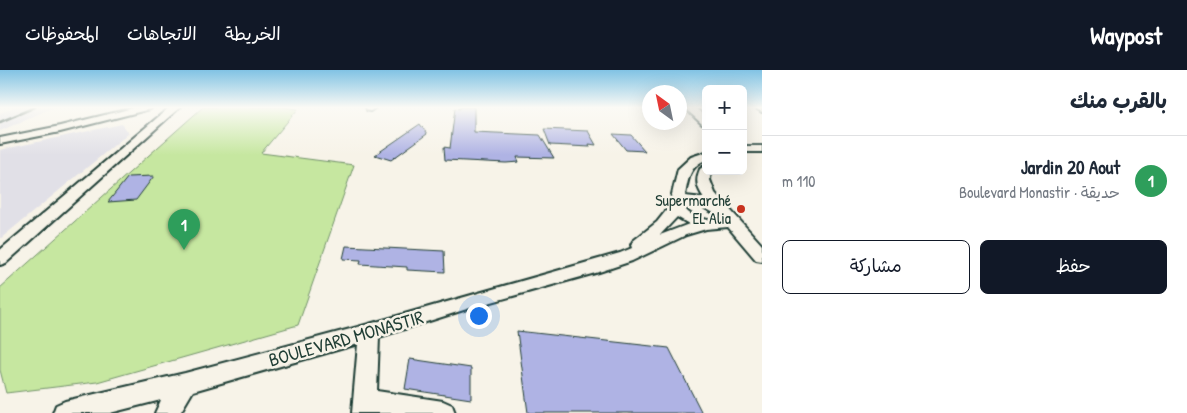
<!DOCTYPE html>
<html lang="ar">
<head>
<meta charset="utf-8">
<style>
  :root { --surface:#fff; --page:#f2f2f3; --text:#1f2937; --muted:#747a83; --line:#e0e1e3; --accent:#111827 }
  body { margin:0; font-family:"Patrick Hand","Playpen Sans Arabic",sans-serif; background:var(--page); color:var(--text); direction:rtl }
  .controls { position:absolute; right:15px; top:15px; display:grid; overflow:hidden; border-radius:8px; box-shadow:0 5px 20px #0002 }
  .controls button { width:45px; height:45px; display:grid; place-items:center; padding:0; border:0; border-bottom:1px solid var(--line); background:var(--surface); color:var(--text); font:25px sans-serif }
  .compass { position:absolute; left:642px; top:15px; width:45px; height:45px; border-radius:50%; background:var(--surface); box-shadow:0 5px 20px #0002; rotate:327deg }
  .you { position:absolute; left:478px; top:245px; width:18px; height:18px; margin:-12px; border:4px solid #fff; border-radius:50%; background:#1a73e8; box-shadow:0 0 0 8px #1a73e833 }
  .badge { display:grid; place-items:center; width:32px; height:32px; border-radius:50%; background:var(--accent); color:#fff; font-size:16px; font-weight:700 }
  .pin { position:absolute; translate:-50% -41px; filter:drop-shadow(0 1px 2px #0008) }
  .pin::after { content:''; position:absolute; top:26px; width:18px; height:15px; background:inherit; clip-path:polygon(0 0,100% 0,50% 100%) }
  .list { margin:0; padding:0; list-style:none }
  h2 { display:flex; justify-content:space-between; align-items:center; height:65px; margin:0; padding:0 20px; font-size:21px }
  h2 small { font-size:16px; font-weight:400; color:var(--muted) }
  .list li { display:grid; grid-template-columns:32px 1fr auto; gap:15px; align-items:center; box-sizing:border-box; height:90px; padding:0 20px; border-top:1px solid var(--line) }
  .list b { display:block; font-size:19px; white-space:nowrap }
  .list p { margin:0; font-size:16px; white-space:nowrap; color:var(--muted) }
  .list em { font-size:16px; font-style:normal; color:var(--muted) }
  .actions { display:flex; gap:10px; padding:15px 20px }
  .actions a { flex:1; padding:11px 0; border:1px solid var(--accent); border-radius:8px; text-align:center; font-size:18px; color:var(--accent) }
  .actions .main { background:var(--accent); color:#fff }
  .map { position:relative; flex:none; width:762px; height:343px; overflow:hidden; direction:ltr }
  header { display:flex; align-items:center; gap:30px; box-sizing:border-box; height:70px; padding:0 25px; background:var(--accent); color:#fff }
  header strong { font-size:24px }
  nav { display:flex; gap:28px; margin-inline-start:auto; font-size:18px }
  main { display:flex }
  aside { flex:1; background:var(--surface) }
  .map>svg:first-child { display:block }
  .built { fill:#e1e0e7 }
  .green { fill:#c6e7a0; stroke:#72926a }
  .building { fill:#afb3e4; stroke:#1f3d34 }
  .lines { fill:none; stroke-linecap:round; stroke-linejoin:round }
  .minor-casing { stroke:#1f3d34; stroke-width:4 }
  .minor { fill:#f7f3e8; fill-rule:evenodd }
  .rail { stroke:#1f3d34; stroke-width:2.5 }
  .poi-dot { fill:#c8321e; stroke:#f7f3e8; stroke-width:2 }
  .labels { text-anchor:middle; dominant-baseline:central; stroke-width:5; stroke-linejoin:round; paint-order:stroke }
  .poi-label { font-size:16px; fill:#1f3d34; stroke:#f7f3e8; text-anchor:end }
  .near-street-label { font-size:19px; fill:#1f3d34; stroke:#f7f3e8 }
</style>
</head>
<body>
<header>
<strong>Waypost</strong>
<nav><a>الخريطة</a><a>الاتجاهات</a><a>المحفوظات</a></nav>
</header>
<main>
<aside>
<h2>بالقرب منك<small></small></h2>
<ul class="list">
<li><span class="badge" style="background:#2e9e5b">1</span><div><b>Jardin 20 Aout</b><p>حديقة · Boulevard Monastir</p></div><em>110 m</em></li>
</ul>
<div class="actions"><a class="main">حفظ</a><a>مشاركة</a></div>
</aside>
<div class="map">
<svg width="762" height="343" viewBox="0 0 762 343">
  <rect width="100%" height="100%" fill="#f7f3e8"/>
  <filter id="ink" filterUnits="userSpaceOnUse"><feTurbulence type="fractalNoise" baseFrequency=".02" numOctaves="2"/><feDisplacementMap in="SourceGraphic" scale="10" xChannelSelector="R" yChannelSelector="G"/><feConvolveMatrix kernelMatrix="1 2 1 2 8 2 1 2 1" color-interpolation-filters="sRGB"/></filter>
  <g filter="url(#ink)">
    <path class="built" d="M15 37H54L0 61V43Z
      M122 54 129 63 0 169V80Z"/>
    <path class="green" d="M203 37H282L298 39 261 83 354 95 298 255 97 312 6 323 0 300V218Z"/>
    <path class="building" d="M460 37H474V62L540 65 554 88 517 87 519 92 506 93 445 90 444 77 450 78 455 38 460 39Z
      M420 54 427 64 391 90 375 85Z
      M544 59 588 61 596 75 589 74 590 77 550 75Z
      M613 64 631 65 645 81 626 80Z
      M154 106 136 130 108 132 128 107Z
      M346 176 444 181 445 202 407 200V197L360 194 361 190 343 189Z
      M517 261 669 278 702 343H528Z
      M410 289 471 298V329L405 319Z"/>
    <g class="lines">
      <g class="minor-casing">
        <path id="minor" d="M137 37H152L150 39 60 62 0 74V68L60 56Z
          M170 37H180L6 193 0 195V180Z
          M366 37H376L370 41 367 40Z
          M684 37H694L706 47V55L702 54Z
          M754 37H762V42Z
          M743 76H762V82H743Z
          M706 82V90C689 96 688 110 685 126L704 128C697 118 695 110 700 99L706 95V101H711L710 110 715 123 762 175V191L756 190 728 157 706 159 686 165 632 191 599 202 470 238 379 267 377 321 443 331 452 335 455 343H352L358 274 193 321 180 343H155L161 330 110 343H53L56 335 65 331 185 303 369 254 620 183 632 178 631 175 633 171 657 152 669 137 678 99 691 87ZM684 135 703 137 721 147 718 150C707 151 686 147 684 135ZM677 147 689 154 660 165Z"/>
      </g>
      <use href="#minor" class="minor"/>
      <path class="rail" d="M0 52 35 37"/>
    </g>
  </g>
  <linearGradient id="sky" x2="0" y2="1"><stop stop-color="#81c3e4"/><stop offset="0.44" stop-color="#fbfaf5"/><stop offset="1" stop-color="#fbfaf5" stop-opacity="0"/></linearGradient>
  <rect width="762" height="85" fill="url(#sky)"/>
  <circle class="poi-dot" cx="741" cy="139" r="5"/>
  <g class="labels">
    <g class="poi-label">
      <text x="731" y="130">Supermarché<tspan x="731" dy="18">EL Alia</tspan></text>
    </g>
    <g class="near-street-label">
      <text transform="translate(346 268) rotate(-16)">BOULEVARD MONASTIR</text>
    </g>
  </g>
</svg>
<div class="controls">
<button>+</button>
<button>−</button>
</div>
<svg class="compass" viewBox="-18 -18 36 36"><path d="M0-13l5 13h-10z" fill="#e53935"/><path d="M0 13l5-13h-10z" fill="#747a83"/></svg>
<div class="you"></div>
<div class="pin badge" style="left:184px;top:180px;background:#2e9e5b">1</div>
</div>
</main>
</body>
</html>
